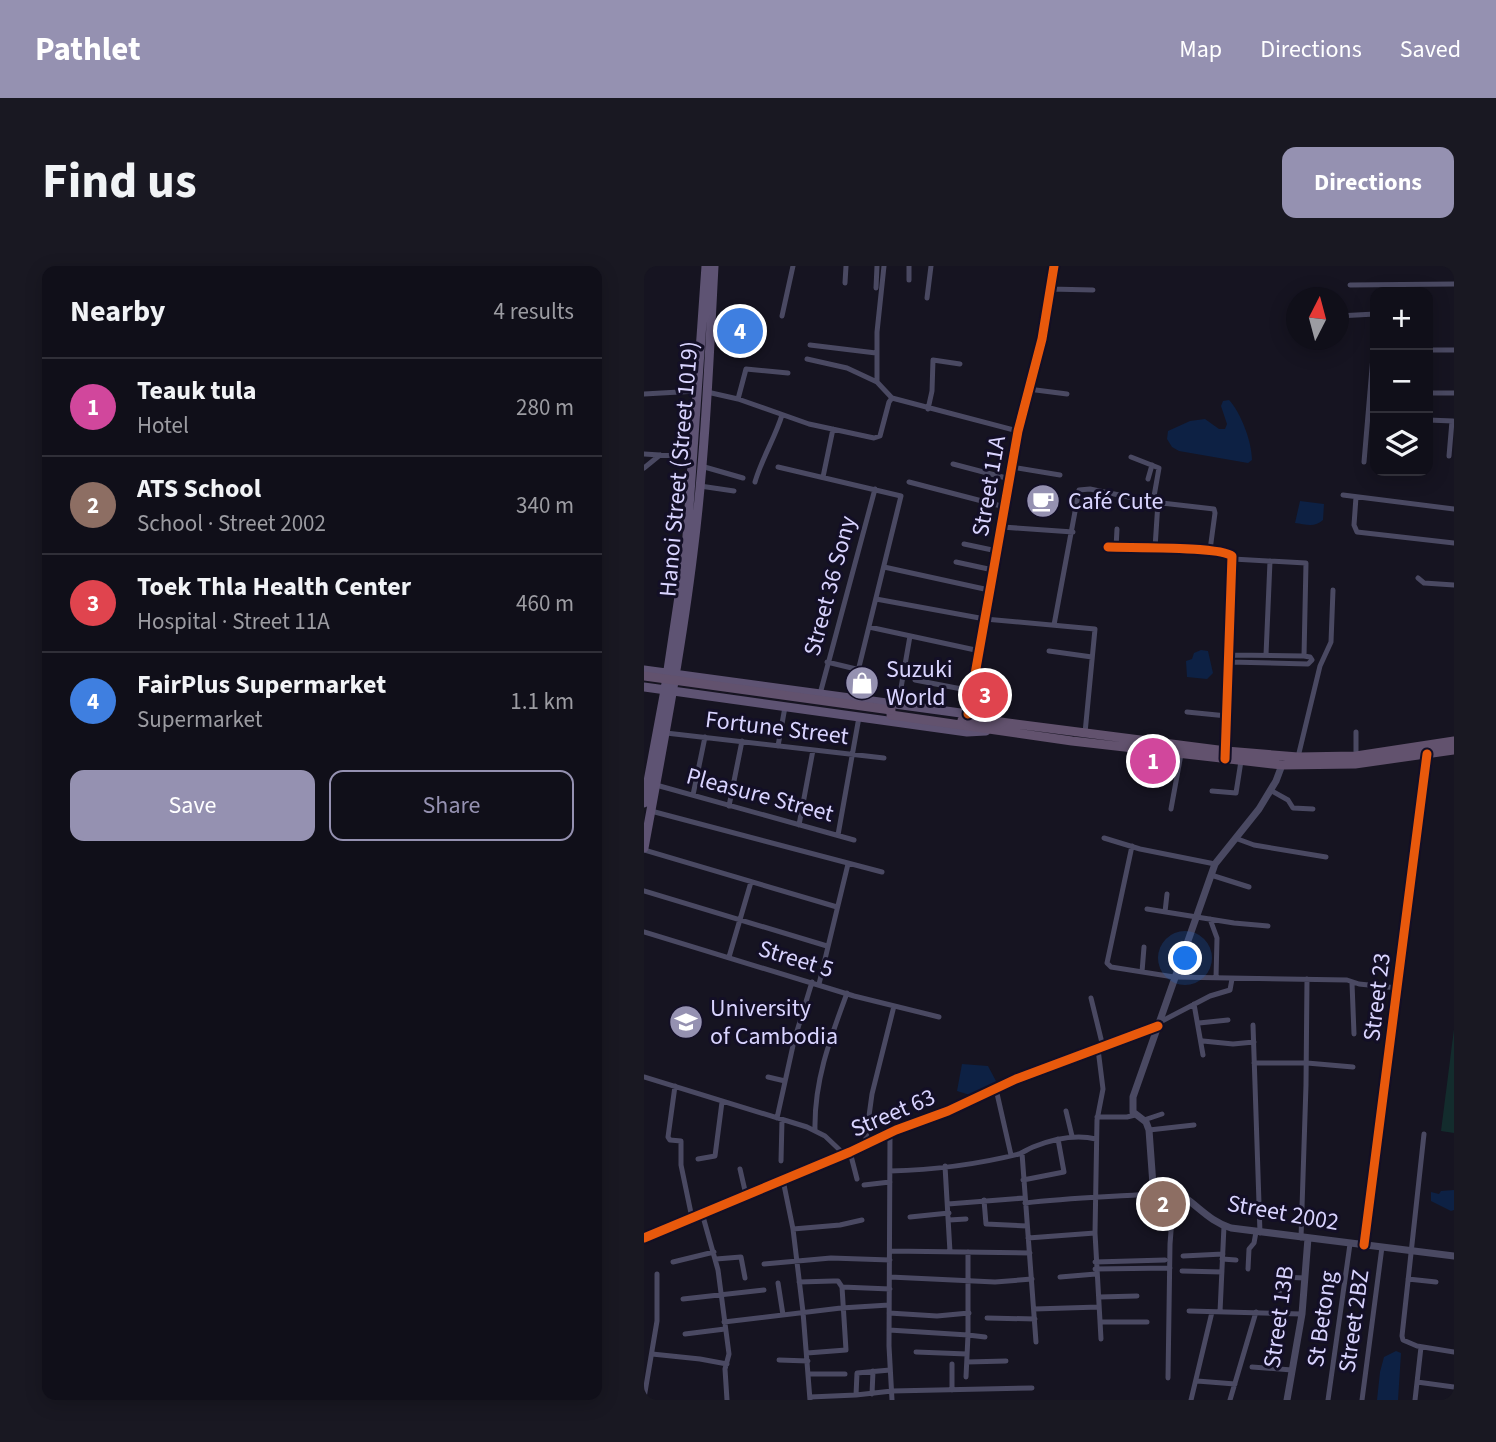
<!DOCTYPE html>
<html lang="en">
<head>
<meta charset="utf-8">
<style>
  :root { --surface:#100f19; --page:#191822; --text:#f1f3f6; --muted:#9c9ca2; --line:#302f38; --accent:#9591b1 }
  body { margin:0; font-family:"Source Sans 3",sans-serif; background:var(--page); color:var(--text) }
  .controls { position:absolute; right:21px; top:21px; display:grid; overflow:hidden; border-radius:14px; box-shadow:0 4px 18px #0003 }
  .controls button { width:63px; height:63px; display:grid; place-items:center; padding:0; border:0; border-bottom:2px solid var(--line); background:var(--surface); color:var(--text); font:35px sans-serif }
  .compass { position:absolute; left:642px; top:21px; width:63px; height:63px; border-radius:50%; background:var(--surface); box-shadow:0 4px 18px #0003; rotate:6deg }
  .you { position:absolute; left:542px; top:693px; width:24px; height:24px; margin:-18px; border:5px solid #fff; border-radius:50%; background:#1a73e8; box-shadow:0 0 0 10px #1a73e833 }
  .badge { display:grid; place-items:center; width:46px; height:46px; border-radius:50%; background:var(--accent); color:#fff; font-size:23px; font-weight:700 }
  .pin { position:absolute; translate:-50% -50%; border:4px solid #fff; box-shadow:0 2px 7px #0006 }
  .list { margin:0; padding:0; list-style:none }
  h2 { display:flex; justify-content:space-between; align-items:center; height:91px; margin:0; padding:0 28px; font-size:30px }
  h2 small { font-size:23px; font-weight:400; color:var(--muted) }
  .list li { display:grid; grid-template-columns:46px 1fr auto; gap:21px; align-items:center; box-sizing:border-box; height:98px; padding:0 28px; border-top:2px solid var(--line) }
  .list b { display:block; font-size:26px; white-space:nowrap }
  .list p { margin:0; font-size:23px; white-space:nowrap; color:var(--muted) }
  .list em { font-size:23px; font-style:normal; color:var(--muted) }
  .actions { display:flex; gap:14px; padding:21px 28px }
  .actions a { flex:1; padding:16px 0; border:2px solid var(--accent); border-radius:14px; text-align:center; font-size:24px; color:var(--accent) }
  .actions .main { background:var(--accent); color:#fff }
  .icon { flex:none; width:38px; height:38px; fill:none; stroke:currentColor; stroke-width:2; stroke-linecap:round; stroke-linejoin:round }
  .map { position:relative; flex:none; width:810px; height:1134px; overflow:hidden; border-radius:14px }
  header { display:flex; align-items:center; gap:42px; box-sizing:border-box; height:98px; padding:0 35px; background:var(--accent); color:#fff }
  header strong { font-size:33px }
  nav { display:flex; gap:38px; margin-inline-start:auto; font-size:24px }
  .intro { display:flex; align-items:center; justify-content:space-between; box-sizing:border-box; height:168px; padding:0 42px }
  h1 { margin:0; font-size:49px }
  .button { padding:18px 32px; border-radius:14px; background:var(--accent); color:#fff; font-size:24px; font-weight:700 }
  main { display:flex; gap:42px; padding:0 42px }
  aside { flex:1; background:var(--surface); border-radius:14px; box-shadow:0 4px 18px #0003 }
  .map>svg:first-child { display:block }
  .green { fill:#132c2d }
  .water { fill:#0d2144 }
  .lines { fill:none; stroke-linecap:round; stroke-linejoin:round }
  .minor { stroke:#4a4962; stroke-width:5 }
  .tertiary { stroke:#4a4962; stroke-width:7 }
  .primary { stroke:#5e5373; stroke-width:9 }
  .trunk { stroke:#62526e; stroke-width:9 }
  .trunk-bridge { stroke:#62526e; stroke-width:9 }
  .cycleway-casing { stroke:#130f26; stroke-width:13 }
  .cycleway { stroke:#e8590c; stroke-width:9 }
  .labels { text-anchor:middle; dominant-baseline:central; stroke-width:6; stroke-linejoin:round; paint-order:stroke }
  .street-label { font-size:24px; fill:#d9d4ff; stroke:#130f26 }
  .poi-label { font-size:24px; fill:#d9d4ff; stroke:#130f26; text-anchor:start }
</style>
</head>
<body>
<header>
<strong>Pathlet</strong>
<nav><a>Map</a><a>Directions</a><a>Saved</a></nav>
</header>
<div class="intro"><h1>Find us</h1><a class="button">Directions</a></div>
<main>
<aside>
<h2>Nearby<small>4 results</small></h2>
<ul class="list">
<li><span class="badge" style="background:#d1479c">1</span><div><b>Teauk tula</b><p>Hotel</p></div><em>280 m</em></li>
<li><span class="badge" style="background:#8d6e63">2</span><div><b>ATS School</b><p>School · Street 2002</p></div><em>340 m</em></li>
<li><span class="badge" style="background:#e0444e">3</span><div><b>Toek Thla Health Center</b><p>Hospital · Street 11A</p></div><em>460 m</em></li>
<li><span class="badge" style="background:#3f7fe0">4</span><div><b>FairPlus Supermarket</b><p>Supermarket</p></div><em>1.1 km</em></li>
</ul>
<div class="actions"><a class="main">Save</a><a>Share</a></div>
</aside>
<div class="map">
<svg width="810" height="1134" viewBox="0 0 810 1134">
  <rect width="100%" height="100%" fill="#161421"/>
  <path class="green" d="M810 763V867L797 865Z"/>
  <path class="water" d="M585 134C597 147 608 176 608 194L604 197 535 185 528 181 523 173 524 165 546 155 561 153 575 163H581L583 158 577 140 579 135Z
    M656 235 680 238 679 254C671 262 661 258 651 257Z
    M557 384 564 385 569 407 563 413 543 411 542 395 548 393 550 387Z
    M318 798 344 800 353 817 326 829 313 825Z
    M810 924V944L807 945 787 935V926L795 928 797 925Z
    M752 1085 757 1087 754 1134H733L736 1106 740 1091Z"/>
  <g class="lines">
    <path class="minor" d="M240 0 233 66V116L248 132 374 165
      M265 14V0
      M201 17 202 0
      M706 19 810 18
      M232 22 233 0
      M406 23 449 24
      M283 32 287 0
      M138 50 149 0
      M694 50 731 48
      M166 79 232 87
      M784 84H810
      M163 93 203 102 233 116
      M384 123 423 128
      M63 126 94 133 165 158 230 172 236 170 245 136 248 132
      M784 127H810
      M0 128 53 125
      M94 133 102 103 144 107
      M284 143 288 125 289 94 316 98
      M784 154 809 155
      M0 188 48 191
      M805 190 808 155
      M487 191 515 202 509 236
      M720 196 731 67
      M309 198 366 213
      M57 200 99 212
      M134 201 257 230 215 401 212 403 183 396
      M368 201 416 209
      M0 202 16 189
      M179 211 189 163
      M504 213 508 199
      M111 216C118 192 131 172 138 149
      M265 216 361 241
      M56 220 90 225
      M699 229 810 243
      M712 231 710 259 713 266 810 277
      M358 261 429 266
      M320 278 353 285
      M464 281C485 282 577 280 588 290L581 486
      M472 282 473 263
      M511 282 514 236
      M589 293 662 297 660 390
      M312 296 349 304
      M240 301 345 324
      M774 312 780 317 810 319
      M232 333 341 353 451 363 441 467
      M410 359 435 224 446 223 509 236 570 243 571 247 566 284
      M225 361 336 385
      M405 385 448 391
      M622 389 626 295
      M585 396 664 398 668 394 666 391 660 390 586 389
      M271 414 328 425
      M176 428 231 223
      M254 439 266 370
      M543 446 583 450
      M324 448 374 165 398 73 410 0
      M22 467 240 492
      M134 480 141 441
      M712 490V466
      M654 491 676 400 687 376 689 324
      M12 519 210 574
      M626 524 644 534 649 542 669 543
      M568 525 592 527 597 495
      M49 529 61 471
      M85 540 98 475
      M527 543 537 488
      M7 545 238 606
      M155 559 169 484
      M194 569 215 451
      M460 572 496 583 571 598
      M591 572 610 579 682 591
      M488 580 463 697 467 701 530 711 703 714 715 718 753 722
      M0 584 193 641
      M567 609 605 621
      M0 625 183 680
      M503 643 590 657 624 660
      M521 646 523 628
      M566 653 573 672 572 712
      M0 666 210 730 295 751
      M85 691 107 616
      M498 706 500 681
      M708 717 710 768
      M175 718 204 598
      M447 732 459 781
      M550 738 559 789
      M516 755H518L566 730 586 724 588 713
      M555 757 584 754
      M609 759 616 967
      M559 775 589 778 610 776
      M454 783 459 823 453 854 451 967 457 1073
      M610 797H663L709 801
      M0 811 163 861 181 870 200 888
      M124 811 141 815
      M31 820 24 871 26 874 37 875V899L48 952
      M352 823 367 889
      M422 845 428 870
      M453 851H483L491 849
      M133 852 150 775 168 716
      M500 854 518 848
      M171 864C170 815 186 773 203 727
      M505 864 550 859
      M246 867 245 1080 248 1134
      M780 868 758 1070 759 1074 773 1080 810 1086
      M221 879 228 828 250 740
      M206 886 213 913
      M378 887 392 1076
      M54 893 71 890 78 836
      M137 895 138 854
      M301 900 306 986
      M96 903 102 929
      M246 905C287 904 335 898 375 888 380 886 384 883 389 881 409 873 431 868 452 873
      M139 914 149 963 159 1046 166 1134
      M379 914 420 906 414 873
      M220 919 246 916
      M340 934 342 958 383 960
      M381 937C423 932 464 931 506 928L512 924
      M304 938 380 932
      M58 947 74 1004 85 1088 81 1103 83 1134
      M266 951 305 947
      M305 954 322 953
      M149 963 196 959 218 954
      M384 972 451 967
      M657 972 662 819 663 713
      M720 979 783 488
      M246 985 386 987
      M539 990 579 988
      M72 993 97 991 101 1012
      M578 993 592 994
      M29 996 70 986
      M451 996 521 994
      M120 998 187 992 246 994
      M451 1003 526 1002
      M604 1003 605 983 610 977 612 966
      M538 1005 578 1006
      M246 1011 351 1016 388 1013
      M416 1011 452 1008
      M764 1013 792 1016
      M155 1016 189 1015H194L198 1021 246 1023
      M134 1017 139 1049
      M635 1028 637 1011 661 1012
      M455 1031 493 1030
      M39 1033 120 1024
      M390 1043 455 1041
      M545 1045 658 1048
      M576 1046 580 960
      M245 1047 293 1050 325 1047
      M343 1052 391 1053
      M80 1056 197 1042 245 1039
      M456 1056H503
      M245 1064 324 1069V986
      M41 1068 81 1063
      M272 1086 323 1088
      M163 1087 202 1084 198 1021
      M8 1088 56 1093 83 1098
      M135 1094 164 1095
      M323 1096 362 1095
      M608 1101 648 1104
      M164 1108H201
      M322 1111 324 1069 341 1071
      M524 1112 526 978 530 927
      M553 1115 591 1118
      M773 1116 810 1121
      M308 1124V1098
      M228 1128 229 1105
      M212 1129 248 1125 388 1122
      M166 1131 212 1129 213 1107 246 1104
      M0 1132 13 1055V1008
      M547 1134 568 1046
      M586 1134 612 1046
      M684 1134 706 978
      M718 1134 738 981
      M771 1134 777 1081"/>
    <path class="tertiary" d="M638 499 632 515 615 543 571 598 489 831V846L502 856 505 864 509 919C516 930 529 925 540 931 556 942 567 956 587 962L810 990
      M0 972 206 886 252 864 304 845 372 813 514 760
      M643 1134 658 1048 664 972"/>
    <path class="primary" d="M0 404 324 448 340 453
      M0 421 323 466 342 465
      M0 537 21 424 42 284 62 0
      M0 582C18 484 37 386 49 287 61 192 65 96 70 0"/>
    <path class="trunk" d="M247 449 428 475 638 499 711 498 810 484
      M318 454 349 455 582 485 654 491 712 490 810 475"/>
    <path class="trunk-bridge" d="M0 410 247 444"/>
    <g class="cycleway-casing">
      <path id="cycleway" d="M464 281C485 282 577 280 588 290L581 493
        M324 448 374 165 398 73 410 0
        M0 972 206 886 252 864 304 845 372 813 514 760
        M720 979 783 488"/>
    </g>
    <use href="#cycleway" class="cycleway"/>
  </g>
  <defs>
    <g id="cafe-disc" transform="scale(1.75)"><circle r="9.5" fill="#9591b1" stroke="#130f26"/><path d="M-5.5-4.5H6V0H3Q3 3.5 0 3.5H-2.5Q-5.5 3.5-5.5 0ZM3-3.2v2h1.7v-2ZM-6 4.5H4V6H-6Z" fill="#fff"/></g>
    <g id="shop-disc" transform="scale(1.75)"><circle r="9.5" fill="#9591b1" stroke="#130f26"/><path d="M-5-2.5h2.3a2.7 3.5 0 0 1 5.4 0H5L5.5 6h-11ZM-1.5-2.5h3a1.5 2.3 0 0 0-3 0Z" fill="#fff"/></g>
    <g id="university-disc" transform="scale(1.75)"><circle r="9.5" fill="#9591b1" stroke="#130f26"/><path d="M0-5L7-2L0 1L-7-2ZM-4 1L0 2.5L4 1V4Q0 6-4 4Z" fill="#fff"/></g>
  </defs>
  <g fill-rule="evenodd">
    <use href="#cafe-disc" x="399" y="235"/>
    <use href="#shop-disc" x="218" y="417"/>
    <use href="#university-disc" x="42" y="756"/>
  </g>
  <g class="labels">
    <g class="street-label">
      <text transform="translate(35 203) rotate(-85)">Hanoi Street (Street 1019)</text>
      <text transform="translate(345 220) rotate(-80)">Street 11A</text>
      <text transform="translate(186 320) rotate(-75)">Street 36 Sony</text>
      <text transform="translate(133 462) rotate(7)">Fortune Street</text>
      <text transform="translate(116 529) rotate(15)">Pleasure Street</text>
      <text transform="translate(152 693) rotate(17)">Street 5</text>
      <text transform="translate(733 731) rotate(-83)">Street 23</text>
      <text transform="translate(249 847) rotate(-23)">Street 63</text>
      <text transform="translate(639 947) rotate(10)">Street 2002</text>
      <text transform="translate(635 1051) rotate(-82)">Street 13B</text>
      <text transform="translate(678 1053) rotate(-82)">St Betong</text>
      <text transform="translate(710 1055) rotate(-82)">Street 2BZ</text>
    </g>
    <g class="poi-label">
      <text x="424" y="235">Café Cute</text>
      <text x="242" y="403">Suzuki<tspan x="242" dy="28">World</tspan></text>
      <text x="66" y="742">University<tspan x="66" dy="28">of Cambodia</tspan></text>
    </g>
  </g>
</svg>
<div class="controls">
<button>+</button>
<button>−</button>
<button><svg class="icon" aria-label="layers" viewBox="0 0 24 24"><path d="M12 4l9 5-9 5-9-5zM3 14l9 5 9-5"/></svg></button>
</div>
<svg class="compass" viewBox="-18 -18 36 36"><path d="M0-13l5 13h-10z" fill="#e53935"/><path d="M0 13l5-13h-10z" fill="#9c9ca2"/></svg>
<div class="you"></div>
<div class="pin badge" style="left:509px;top:495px;background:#d1479c">1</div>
<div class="pin badge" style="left:519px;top:938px;background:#8d6e63">2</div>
<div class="pin badge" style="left:341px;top:429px;background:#e0444e">3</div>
<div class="pin badge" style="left:96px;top:65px;background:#3f7fe0">4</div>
</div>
</main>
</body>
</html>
